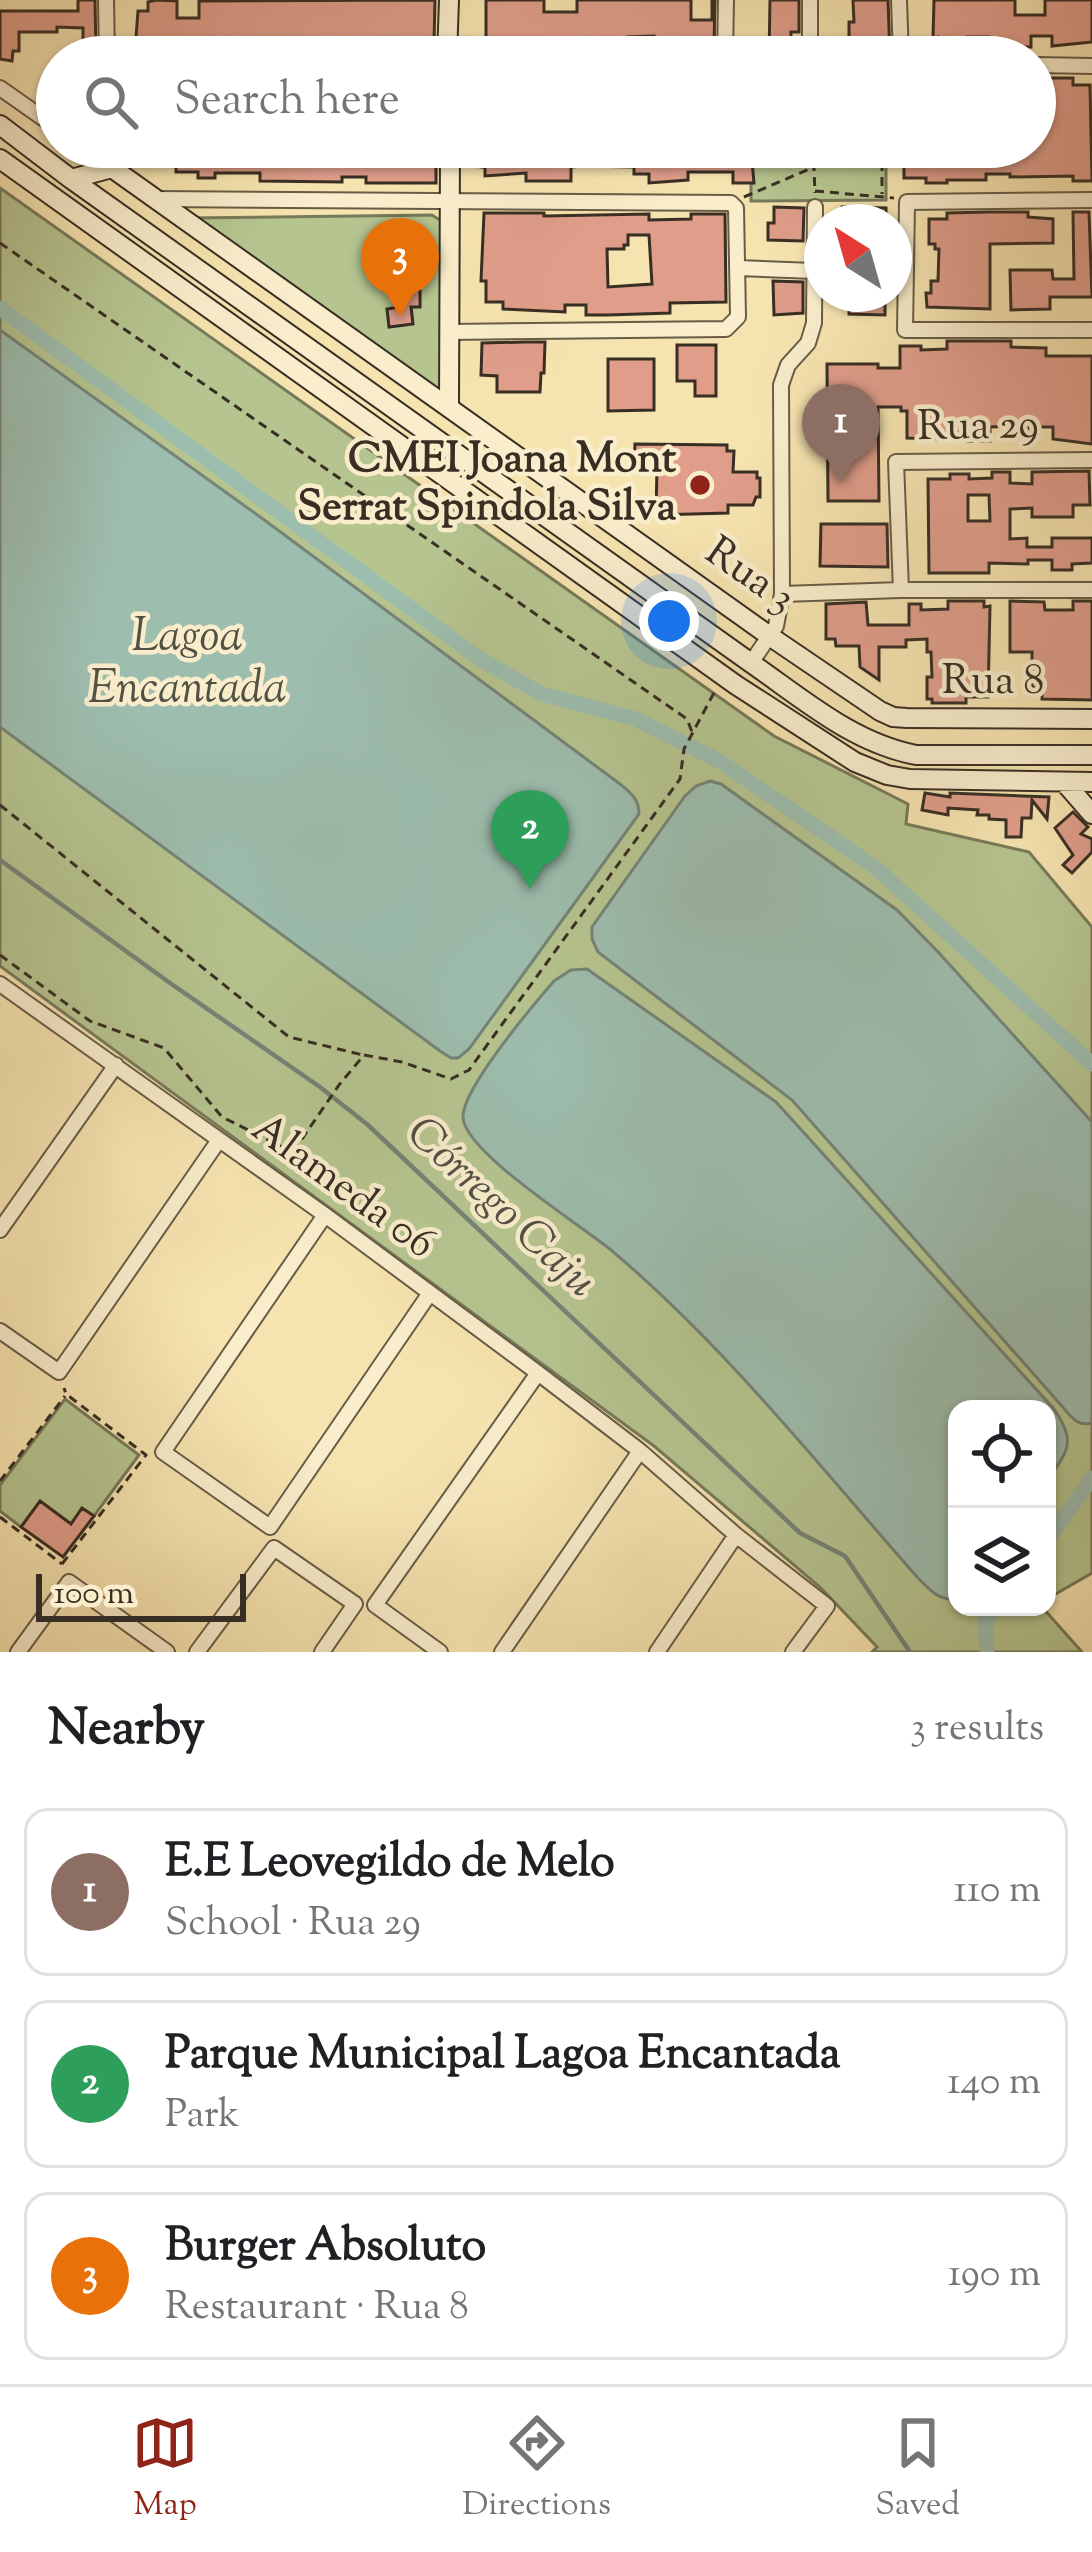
<!DOCTYPE html>
<html lang="en">
<head>
<meta charset="utf-8">
<style>
  :root { --surface:#fff; --page:#f6f6f6; --text:#202124; --muted:#757577; --line:#e0e0e0; --accent:#8f2418 }
  body { margin:0; font-family:"Sorts Mill Goudy",serif; background:var(--page); color:var(--text) }
  .controls { position:absolute; right:36px; bottom:36px; display:grid; overflow:hidden; border-radius:24px; box-shadow:0 3px 9px #0004 }
  .controls button { width:108px; height:108px; display:grid; place-items:center; padding:0; border:0; border-bottom:3px solid var(--line); background:var(--surface); color:var(--text); font:60px sans-serif }
  .compass { position:absolute; left:804px; top:204px; width:108px; height:108px; border-radius:50%; background:var(--surface); box-shadow:0 3px 9px #0004; rotate:323deg }
  .scale { position:absolute; left:36px; bottom:30px; width:210px; box-sizing:border-box; padding-left:12px; border:6px solid #382e23; border-top:0; font-size:33px; line-height:42px; white-space:nowrap; color:#382e23; -webkit-text-stroke:9px #f9edcc; paint-order:stroke }
  .you { position:absolute; left:669px; top:621px; width:42px; height:42px; margin:-30px; border:9px solid #fff; border-radius:50%; background:#1a73e8; box-shadow:0 0 0 18px #1a73e833 }
  .badge { display:grid; place-items:center; width:78px; height:78px; border-radius:50%; background:var(--accent); color:#fff; font-size:39px; font-weight:700 }
  .pin { position:absolute; translate:-50% -99px; filter:drop-shadow(0 3px 6px #0008) }
  .pin::after { content:''; position:absolute; top:63px; width:42px; height:36px; background:inherit; clip-path:polygon(0 0,100% 0,50% 100%) }
  .list { margin:0; padding:0; list-style:none }
  h2 { display:flex; justify-content:space-between; align-items:center; height:156px; margin:0; padding:0 48px; font-size:51px }
  h2 small { font-size:39px; font-weight:400; color:var(--muted) }
  .list li { display:grid; grid-template-columns:78px 1fr auto; gap:36px; align-items:center; box-sizing:border-box; height:168px; margin:0 24px 24px; padding:0 24px; border:3px solid var(--line); border-radius:24px }
  .list b { display:block; font-size:45px; white-space:nowrap }
  .list p { margin:0; font-size:39px; white-space:nowrap; color:var(--muted) }
  .list em { font-size:39px; font-style:normal; color:var(--muted) }
  .icon { flex:none; width:66px; height:66px; fill:none; stroke:currentColor; stroke-width:2; stroke-linecap:round; stroke-linejoin:round }
  .map { position:relative; flex:none; width:1092px; height:1652px; overflow:hidden }
  .search { position:absolute; background:var(--surface); box-shadow:0 3px 9px #0004; left:36px; right:36px; top:36px; height:132px; display:flex; align-items:center; gap:30px; box-sizing:border-box; padding:0 42px; border-radius:66px; color:var(--muted); font-size:45px }
  .sheet { height:732px; background:var(--surface) }
  nav { display:flex; justify-content:space-around; align-items:center; box-sizing:border-box; height:168px; border-top:3px solid var(--line); background:var(--surface); font-size:33px; color:var(--muted) }
  nav a { display:grid; justify-items:center; gap:6px }
  nav .on { color:var(--accent) }
  .map>svg:first-child { display:block }
  .green { fill:#b6c590; stroke:#777a5a; stroke-width:3 }
  .water { fill:#9dbeaf; stroke:#758477; stroke-width:3 }
  .lines { fill:none; stroke-linecap:round; stroke-linejoin:round }
  .stream { stroke:#758477; stroke-width:4.5 }
  .canal { stroke:#9dbeaf; stroke-width:15 }
  .building { fill:#df9d8a; stroke:#382e23; stroke-width:3; fill-rule:evenodd }
  .street-casing { stroke:#685c46; stroke-width:18 }
  .secondary-casing { stroke:#382e23; stroke-width:22 }
  .path { stroke:#382e23; stroke-width:3; stroke-dasharray:9 6; stroke-linecap:butt }
  .street { stroke:#f9edcc; stroke-width:14 }
  .secondary { stroke:#f9edcc; stroke-width:18 }
  .poi-dot { fill:#8f2418; stroke:#f9edcc; stroke-width:4.5 }
  .labels { text-anchor:middle; dominant-baseline:central; stroke-width:9; stroke-linejoin:round; paint-order:stroke }
  .street-label { font-size:42px; fill:#382e23; stroke:#f9edcc }
  .poi-label { font-size:42px; font-weight:bold; fill:#382e23; stroke:#f9edcc; text-anchor:end }
  .water-label { font-size:45px; font-style:italic; fill:#515246; stroke:#f9edcc }
</style>
</head>
<body>
<div class="map">
<svg width="1092" height="1652" viewBox="0 0 1092 1652">
  <rect width="100%" height="100%" fill="#f6e4b0"/>
  <filter id="stains"><feTurbulence type="fractalNoise" baseFrequency=".00167" numOctaves="4"/><feColorMatrix values="0 0 0 0 .2 0 0 0 0 .09 0 0 0 0 .02 0 0 0 .5 -.17"/></filter>
  <radialGradient id="worn" r=".72"><stop offset=".6" stop-color="#630" stop-opacity="0"/><stop offset="1" stop-color="#630" stop-opacity=".3"/></radialGradient>
  <path class="green" d="M751 147H886V200L751 201Z
    M0 188 774 736 908 804 906 824 1029 852 1092 927V1573L1047 1599V1409H957V1607H1042L1082 1652H872L877 1647 821 1588 654 1446 0 966Z
    M432 215 443 222V393L191 218Z
    M65 1399 139 1455 94 1516 82 1508 71 1524 40 1501 21 1527 0 1511V1485Z"/>
  <path class="water" d="M0 330 263 519 620 784C631 793 639 799 639 814L469 1049 458 1058H451L440 1051 0 727Z
    M710 781 721 784 897 910 940 954 1092 1122V1423C1076 1427 1070 1415 1060 1404L792 1100 598 952 592 939V927L685 796 696 786Z
    M587 969 776 1102 1054 1409C1076 1442 1069 1450 1047 1480V1409H957L955 1599C938 1600 930 1590 918 1578 820 1467 725 1346 611 1250 581 1225 464 1152 463 1117 462 1089 534 1004 554 981L571 970Z"/>
  <g class="lines">
    <path class="stream" d="M0 860 170 983 320 1087 368 1125 800 1533 845 1556 910 1652"/>
    <path class="canal" d="M0 308 480 659 542 694 636 719 721 762 876 868 1092 1064
      M1047 1541 1092 1478
      M987 1652 985 1621 996 1607"/>
  </g>
  <path class="building" d="M78 0H95L96 53H83V28L57 27V32H19V51H13L12 61 0 59V11H78Z
    M156 0 177 1V18H199V1L435 0 434 42H408V48H387V42H362V44L324 43V46H303V49L135 50 138 11H148V2Z
    M486 0H544V12H577V0H691V20H712V0H715L714 46 654 43V36L628 37V43L586 45V53H565V47H523V53H502V48H486Z
    M770 0H799V32H791V57H769Z
    M853 0H888L890 57H849V22H854Z
    M934 0H1015V15H1045V0H1092V42L1052 46V36H1031V47H1010V52H989V37H967V50H948V42H938V37L933 38Z
    M1035 78H1073V85H1090L1092 181H1073V176L1010 177V174H986V180H947V183H926V178H904V147H986V151H1013V147H1035Z
    M155 147 215 149H240V147H427V157H436V183H366V177H342V182L260 181V173H215V178H198V172H176V162H155Z
    M587 147V156L634 155V149H667L691 150V157H712V147L751 149 754 183H733V172H688V180L649 183V174H634V167L584 166 571 167V181H526V173L485 176V167H481V148Z
    M774 207 804 208 803 241 768 240V223H774Z
    M842 207 886 208V222H839Z
    M989 212H1028V217L1053 219V243L990 244V309L927 307 926 293H931V281H938L939 249H935V244H929V219H947V213Z
    M1073 212H1089L1092 297H1050V309L1011 310 1010 270H1052L1053 279H1074Z
    M484 213H544V216L649 214V220L691 219V214H725L726 302 670 303V313L608 315H586V305H565V312L503 309V302H486V281H481ZM628 235H649L652 284 608 287 607 249H624V245H628Z
    M773 281 803 282V313L774 315Z
    M399 284 420 285V307H411L413 324 389 327 387 309 399 307Z
    M849 294H885V315L849 314Z
    M947 341H1011V347L1046 348V356H1092V444L1053 439V427H1028V435H1016V426L990 427V441H968V432H944V439L907 438V411H901V407H878L879 501H828L827 364H878V368H900V346H921V350L947 349Z
    M525 342H545L544 373H541L540 392H497V376L481 375 482 343Z
    M677 345H716V396H695V381H677Z
    M608 359H654V410L608 411Z
    M635 444 727 445V451H734L733 472H757V478H760V497H756L753 505H728V513L656 515 657 467H634Z
    M1089 471 1090 505H1073V517H1032V508L1010 509V539L1027 538V547H1052V538H1092V563L1072 564V570H1052V560H1028V564L989 563V573H929L928 479H950V474H969V479L992 478V472H1010V483L1032 484V472ZM968 495H989L990 521H968Z
    M821 524H887L888 567 820 566Z
    M948 601H984V607L990 606 988 697H966V703H932V699H927V677H932L931 652H927V639L906 640V647H879V680L860 667 859 646H836L835 639H826V604L866 602 868 625H909V604H921V610L948 609Z
    M1010 601 1044 602 1045 610H1073V601H1092V700L1042 699V687L1032 688V652H1010Z
    M925 793 950 797V793L1049 797 1047 819 1032 800 1031 818H1022L1021 837H1006V820L989 819V815H977L978 810 948 808V815L922 810Z
    M1073 812 1088 827 1081 834 1092 839V852L1072 873 1063 865 1073 855 1055 828Z
    M40 1501 71 1524 82 1508 94 1516 63 1557 21 1527Z"/>
  <g class="lines">
    <g class="street-casing">
      <path id="street" d="M106 0 107 57
        M899 0 901 57
        M725 57 726 0
        M810 57V0
        M1035 65 1092 66
        M0 88 57 128
        M83 147 112 168
        M156 199 731 203 736 208 738 317 726 329 449 332
        M1092 200 907 202 905 330H1092
        M739 268 814 271
        M1092 460 896 462 901 590H1092
        M782 594 901 590
        M751 663 776 626 782 594 781 385 788 365 808 343 814 323 815 207
        M0 984 325 1215 538 1373 640 1451 736 1535 827 1606 793 1652
        M325 1215 163 1452 270 1527 430 1293
        M0 1230 116 1065
        M0 1331 59 1372 219 1140
        M18 1652 69 1582 167 1652
        M197 1652 274 1548 355 1604 322 1652
        M440 1652 375 1605 538 1373
        M502 1652 640 1451
        M657 1652 736 1535"/>
    </g>
    <g class="secondary-casing">
      <path id="secondary" d="M447 57 449 0
        M0 125 71 179 751 663C803 699 853 743 916 755H1092
        M0 159 736 685 855 762 887 775 910 779 1092 782
        M71 179 112 168 771 637 880 711 893 717 907 718 1092 719
        M449 407 450 147
        M1065 783 1092 814"/>
    </g>
    <path class="path" d="M813 147 815 193
      M882 147V194
      M815 191 894 198
      M744 197 814 167
      M0 243 687 719 692 732
      M0 805 289 1037 363 1055
      M0 955 90 1021 164 1048 222 1117 293 1152 339 1085 364 1055 402 1062 451 1079 469 1070 680 779 684 749 716 689
      M0 1481 65 1396
      M0 1517 62 1564
      M62 1564 146 1455 66 1394 64 1388"/>
    <use href="#street" class="street"/>
    <use href="#secondary" class="secondary"/>
  </g>
  <circle class="poi-dot" cx="700" cy="485" r="12"/>
  <g class="labels">
    <g class="street-label">
      <text transform="translate(978 428) rotate(-1)">Rua 29</text>
      <text transform="translate(749 577) rotate(35)">Rua 3</text>
      <text x="993" y="683">Rua 8</text>
      <text transform="translate(342 1188) rotate(36)">Alameda 06</text>
    </g>
    <g class="poi-label">
      <text x="676" y="461">CMEI Joana Mont<tspan x="676" dy="48">Serrat Spindola Silva</tspan></text>
    </g>
    <g class="water-label">
      <text x="187" y="638">Lagoa<tspan x="187" dy="52">Encantada</tspan></text>
      <text transform="translate(500 1209) rotate(43)">Córrego Caju</text>
    </g>
  </g>
  <rect width="100%" height="100%" filter="url(#stains)"/>
  <rect width="100%" height="100%" fill="url(#worn)"/>
</svg>
<div class="controls">
<button><svg class="icon" aria-label="locate" viewBox="0 0 24 24"><circle cx="12" cy="12" r="6"/><path d="M12 2v4M12 18v4M2 12h4M18 12h4"/></svg></button>
<button><svg class="icon" aria-label="layers" viewBox="0 0 24 24"><path d="M12 4l9 5-9 5-9-5zM3 14l9 5 9-5"/></svg></button>
</div>
<svg class="compass" viewBox="-18 -18 36 36"><path d="M0-13l5 13h-10z" fill="#e53935"/><path d="M0 13l5-13h-10z" fill="#757577"/></svg>
<div class="scale">100 m</div>
<div class="you"></div>
<div class="pin badge" style="left:841px;top:483px;background:#8d6e63">1</div>
<div class="pin badge" style="left:530px;top:889px;background:#2e9e5b">2</div>
<div class="pin badge" style="left:400px;top:317px;background:#e8710a">3</div>
<div class="search"><svg class="icon" aria-label="search" viewBox="0 0 24 24"><circle cx="10" cy="10" r="6"/><path d="M15 15l6 6"/></svg>Search here</div>
</div>
<section class="sheet">
<h2>Nearby<small>3 results</small></h2>
<ul class="list">
<li><span class="badge" style="background:#8d6e63">1</span><div><b>E.E Leovegildo de Melo</b><p>School · Rua 29</p></div><em>110 m</em></li>
<li><span class="badge" style="background:#2e9e5b">2</span><div><b>Parque Municipal Lagoa Encantada</b><p>Park</p></div><em>140 m</em></li>
<li><span class="badge" style="background:#e8710a">3</span><div><b>Burger Absoluto</b><p>Restaurant · Rua 8</p></div><em>190 m</em></li>
</ul>
</section>
<nav>
<a class="on"><svg class="icon" aria-label="map" viewBox="0 0 24 24"><path d="M3 6l6-2 6 2 6-2v14l-6 2-6-2-6 2zM9 4v14M15 6v14"/></svg>Map</a>
<a><svg class="icon" aria-label="directions" viewBox="0 0 24 24"><path d="M12 3l9 9-9 9-9-9zM9 14v-3h6M13 9l2 2-2 2"/></svg>Directions</a>
<a><svg class="icon" aria-label="saved" viewBox="0 0 24 24"><path d="M7 4h10v16l-5-4-5 4z"/></svg>Saved</a>
</nav>
</body>
</html>
